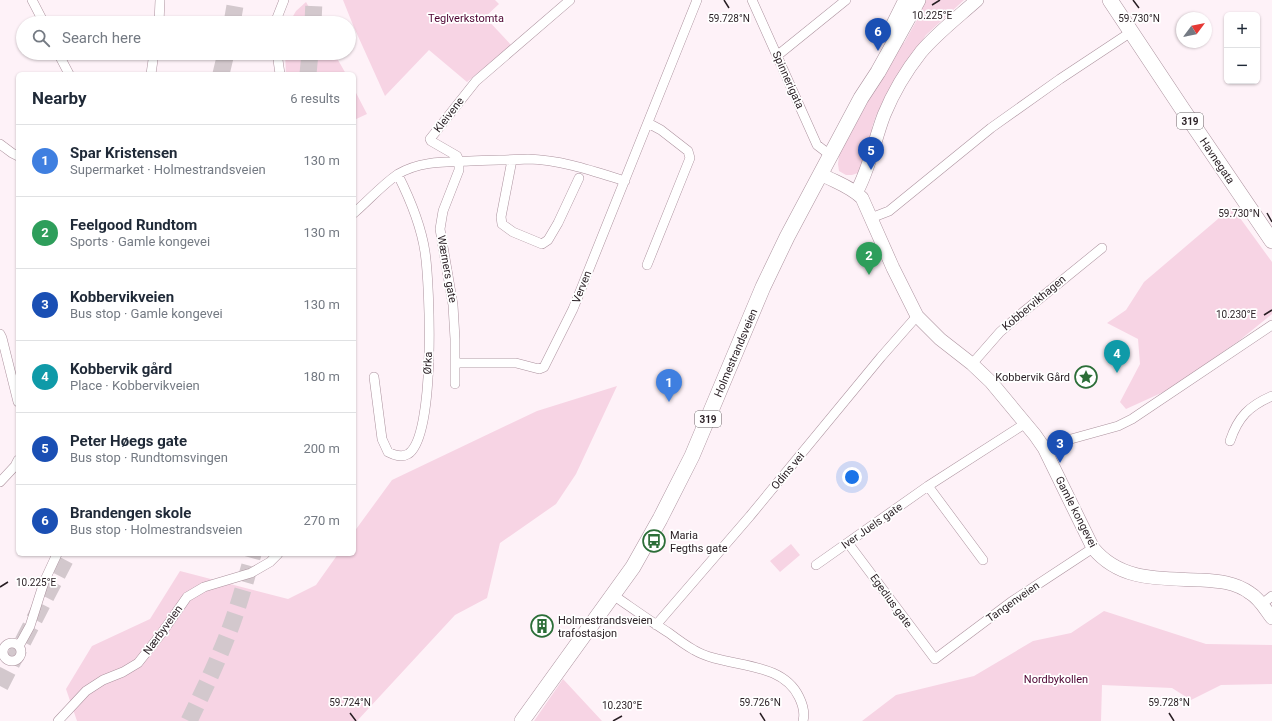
<!DOCTYPE html>
<html lang="en">
<head>
<meta charset="utf-8">
<style>
  :root { --surface:#fff; --page:#f2f2f3; --text:#1f2937; --muted:#747a83; --line:#e0e1e3; --accent:#2c6e38 }
  body { margin:0; font-family:Roboto,sans-serif; background:var(--page); color:var(--text) }
  .controls { position:absolute; right:12px; top:12px; display:grid; overflow:hidden; border-radius:6px; box-shadow:0 1px 3px #0004 }
  .controls button { width:36px; height:36px; display:grid; place-items:center; padding:0; border:0; border-bottom:1px solid var(--line); background:var(--surface); color:var(--text); font:20px sans-serif }
  .compass { position:absolute; left:1176px; top:12px; width:36px; height:36px; border-radius:50%; background:var(--surface); box-shadow:0 1px 3px #0004; rotate:58deg }
  .you { position:absolute; left:852px; top:477px; width:14px; height:14px; margin:-10px; border:3px solid #fff; border-radius:50%; background:#1a73e8; box-shadow:0 0 0 6px #1a73e833 }
  .badge { display:grid; place-items:center; width:26px; height:26px; border-radius:50%; background:var(--accent); color:#fff; font-size:13px; font-weight:700 }
  .pin { position:absolute; translate:-50% -33px; filter:drop-shadow(0 1px 2px #0008) }
  .pin::after { content:''; position:absolute; top:21px; width:14px; height:12px; background:inherit; clip-path:polygon(0 0,100% 0,50% 100%) }
  .list { margin:0; padding:0; list-style:none }
  h2 { display:flex; justify-content:space-between; align-items:center; height:52px; margin:0; padding:0 16px; font-size:17px }
  h2 small { font-size:13px; font-weight:400; color:var(--muted) }
  .list li { display:grid; grid-template-columns:26px 1fr auto; gap:12px; align-items:center; box-sizing:border-box; height:72px; padding:0 16px; border-top:1px solid var(--line) }
  .list b { display:block; font-size:15px; white-space:nowrap }
  .list p { margin:0; font-size:13px; white-space:nowrap; color:var(--muted) }
  .list em { font-size:13px; font-style:normal; color:var(--muted) }
  .icon { flex:none; width:22px; height:22px; fill:none; stroke:currentColor; stroke-width:2; stroke-linecap:round; stroke-linejoin:round }
  .map { position:relative; flex:none; width:1272px; height:721px; overflow:hidden }
  .search { position:absolute; background:var(--surface); box-shadow:0 1px 3px #0004; left:16px; top:16px; width:340px; height:44px; display:flex; align-items:center; gap:10px; box-sizing:border-box; padding:0 14px; border-radius:22px; color:var(--muted); font-size:15px }
  .panel { position:absolute; background:var(--surface); box-shadow:0 1px 3px #0004; left:16px; top:72px; width:340px; height:484px; border-radius:6px }
  .map>svg:first-child { display:block }
  .green { fill:#f7d4e4 }
  .lines { fill:none; stroke-linecap:round; stroke-linejoin:round }
  .motorway-tunnel { stroke:#d3c8cd; stroke-width:17; stroke-dasharray:17 8; stroke-linecap:butt }
  .minor-casing { stroke:#ac929e; stroke-width:10 }
  .secondary-casing { stroke:#ac929e; stroke-width:14 }
  .primary-casing { stroke:#ac929e; stroke-width:16 }
  .minor { stroke:#fff; stroke-width:9 }
  .secondary { stroke:#fff; stroke-width:13 }
  .primary { stroke:#fff; stroke-width:15 }
  .ticks { fill:none; stroke:#281e23; stroke-width:1.5 }
  .labels { text-anchor:middle; dominant-baseline:central; stroke-width:3.5; stroke-linejoin:round; paint-order:stroke }
  .shield { fill:#fff; stroke:#686265; stroke-width:1 }
  .shield-label { font-size:10px; font-weight:bold; fill:#281e23 }
  .park-label { font-size:11px; fill:#4e0533; stroke:#fff }
  .street-label { font-size:11px; fill:#281e23; stroke:#fff }
  .poi-label { font-size:11px; fill:#281e23; stroke:#fff; text-anchor:start }
  .ticks-label { font-size:10px; text-anchor:middle; fill:#281e23; stroke:#fff; stroke-width:3.5; stroke-linejoin:round; paint-order:stroke }
</style>
</head>
<body>
<div class="map">
<svg width="1272" height="721" viewBox="0 0 1272 721">
  <rect width="100%" height="100%" fill="#fef2f8"/>
  <path class="green" d="M343 0H495L499 4 485 17 512 46 467 82 429 50 385 96 353 25Z
    M922 0H964L926 35 894 84 876 116 872 127 875 134 863 167 858 173 852 175H846L839 171 838 164 839 155 900 41 904 43 918 18 915 16Z
    M306 2 318 23H289L296 11Z
    M285 53H334L346 74H286Z
    M354 89 367 114 354 120Z
    M1232 207 1272 262V314L1240 340 1170 389 1126 409 1120 402 1140 364 1138 339 1107 323 1126 310 1144 282Z
    M617 386 576 474 556 504 500 543 487 598 455 615 357 721H77L66 689 92 646 150 619 180 571 288 599 316 585 338 554H354V532L392 480 537 411Z
    M791 544 800 555 780 572 770 561Z
    M1104 611 1206 644 1272 645V684L1221 685 1191 700 1172 688 1102 685 1101 721H862L896 695 974 676 1033 641 1071 633Z
    M563 679 602 721H534Z"/>
  <g class="lines">
    <path class="motorway-tunnel" d="M232 23 236 0
      M313 23 314 0
      M221 74 226 53
      M308 74 310 53
      M0 686 68 554
      M189 721C202 694 215 667 226 639 237 612 245 583 253 554"/>
    <g class="minor-casing">
      <path id="minor" d="M32 0 44 23
        M752 0 817 145 830 155
        M159 23 160 0
        M275 23 284 0
        M58 53 69 74
        M277 53 280 74
        M778 55 846 0
        M151 74 154 53
        M0 144 12 153 18 156
        M512 160 501 217 502 224 513 232 542 244 548 240 558 223 579 178
        M459 161 457 156 431 141 430 139 476 81 570 0
        M354 213C369 200 382 185 398 174 420 161 445 162 470 161 489 160 509 160 528 159 562 160 593 171 625 181
        M871 218 889 211 991 128 1060 79 1131 32
        M647 265 690 158 688 151 661 130 648 123
        M0 334 2 338 18 402
        M456 363H516L539 369 544 367 573 309 697 0
        M972 364 1000 332 1022 313 1102 248
        M374 377 382 439 388 452C394 455 401 458 408 454 436 437 430 285 425 252 421 225 410 199 398 175
        M455 384V339L453 305 440 229 443 211 459 170V161
        M1230 441C1238 417 1249 406 1272 396
        M1044 448 1053 444 1118 426 1132 419 1272 325
        M0 482 15 466 18 460
        M928 486 983 560
        M848 543 935 659 1011 602 1093 548
        M816 565 928 486 1026 423
        M613 595C632 608 650 621 669 633 677 639 685 645 694 650 726 669 781 659 799 697 803 705 805 713 803 721
        M1262 604 1272 596
        M656 625 750 516 881 357 917 316
        M3 652a9 9 0 1 1 18 0a9 9 0 1 1-18 0Z
        M19 646 30 626 44 582 57 554
        M58 721 86 691 103 680 123 672 138 663 161 634 187 597 204 587 251 573 270 562 278 554"/>
    </g>
    <g class="secondary-casing">
      <path id="secondary" d="M821 174C835 182 850 186 862 198L893 268 917 316 940 339 972 364 991 382 1035 435 1044 448 1093 548C1121 582 1161 578 1201 580 1218 581 1235 582 1250 593 1260 599 1265 609 1272 618
        M856 193C870 168 874 141 884 115 893 93 906 71 921 52 937 33 958 17 977 0"/>
    </g>
    <g class="primary-casing">
      <path id="primary" d="M1110 0 1183 110 1272 241
        M891 30 906 0
        M522 721 633 567 660 519 692 456 763 287 787 237 861 98 878 72 918 0"/>
    </g>
    <use href="#minor" class="minor"/>
    <use href="#secondary" class="secondary"/>
    <use href="#primary" class="primary"/>
  </g>
  <path class="ticks" d="M724 0 729 8M1133 0 1139 8M932 5 940 0M1267 213 1272 222M1264 315 1272 310M0 587 8 582M350 713 356 721M760 713 765 721M1169 713 1174 721M613 721 622 716"/>
  <defs>
    <g id="sight-ring" transform="scale(1.15)"><circle r="9.5" fill="#fff" stroke="#2c6e38" stroke-width="1.5"/><path d="M0-6L1.8-2.2L6-1.7L2.9 1.2L3.7 5.4L0 3.3L-3.7 5.4L-2.9 1.2L-6-1.7L-1.8-2.2Z" fill="#2c6e38"/></g>
    <g id="bus-ring" transform="scale(1.15)"><circle r="9.5" fill="#fff" stroke="#2c6e38" stroke-width="1.5"/><path d="M-5-6H5V4H4V6H2V4H-2V6H-4V4H-5ZM-3.5-4V0h7V-4ZM-3.5 1.2v1.5H-2V1.2ZM2 1.2v1.5H3.5V1.2Z" fill="#2c6e38"/></g>
    <g id="building-ring" transform="scale(1.15)"><circle r="9.5" fill="#fff" stroke="#2c6e38" stroke-width="1.5"/><path d="M-4-6H4V6H1V3H-1V6H-4ZM-2.5-4.3h1.7v1.8h-1.7ZM.8-4.3h1.7v1.8H.8ZM-2.5-1h1.7V.8h-1.7ZM.8-1h1.7V.8H.8Z" fill="#2c6e38"/></g>
  </defs>
  <g fill-rule="evenodd">
    <use href="#sight-ring" x="1086" y="377"/>
    <use href="#bus-ring" x="654" y="541"/>
    <use href="#building-ring" x="542" y="626"/>
  </g>
  <g class="labels">
    <g class="shield">
      <rect x="1177" y="113" width="26" height="16" rx="3"/>
      <rect x="695" y="411" width="26" height="16" rx="3"/>
    </g>
    <g class="shield-label">
      <text x="1190" y="121">319</text>
      <text x="708" y="419">319</text>
    </g>
    <g class="park-label">
      <text x="466" y="18">Teglverkstomta</text>
      <text x="1056" y="679">Nordbykollen</text>
    </g>
    <g class="street-label">
      <text transform="translate(788 80) rotate(66)">Spinnerigata</text>
      <text transform="translate(449 115) rotate(-52)">Kleivene</text>
      <text transform="translate(1217 161) rotate(56)">Havnegata</text>
      <text transform="translate(447 269) rotate(80)">Wærners gate</text>
      <text transform="translate(582 287) rotate(-68)">Verven</text>
      <text transform="translate(1034 303) rotate(-40)">Kobbervikhagen</text>
      <text transform="translate(736 353) rotate(-67)">Holmestrandsveien</text>
      <text transform="translate(428 363) rotate(-88)">Ørka</text>
      <text transform="translate(788 471) rotate(-50)">Odins vei</text>
      <text transform="translate(1076 512) rotate(63)">Gamle kongevei</text>
      <text transform="translate(872 526) rotate(-35)">Iver Juels gate</text>
      <text transform="translate(891 601) rotate(54)">Egedius gate</text>
      <text transform="translate(1013 602) rotate(-35)">Tangenveien</text>
      <text transform="translate(163 630) rotate(-54)">Nærbyveien</text>
    </g>
    <g class="poi-label">
      <text x="1070" y="377" text-anchor="end">Kobbervik Gård</text>
      <text x="670" y="535">Maria<tspan x="670" dy="13">Fegths gate</tspan></text>
      <text x="558" y="620">Holmestrandsveien<tspan x="558" dy="13">trafostasjon</tspan></text>
    </g>
  </g>
  <g class="ticks-label">
    <text x="932" y="19">10.225°E</text>
    <text x="1139" y="22">59.730°N</text>
    <text x="729" y="22">59.728°N</text>
    <text x="1239" y="217">59.730°N</text>
    <text x="1236" y="318">10.230°E</text>
    <text x="36" y="586">10.225°E</text>
    <text x="350" y="706">59.724°N</text>
    <text x="760" y="706">59.726°N</text>
    <text x="1169" y="706">59.728°N</text>
    <text x="622" y="709">10.230°E</text>
  </g>
</svg>
<div class="controls">
<button>+</button>
<button>−</button>
</div>
<svg class="compass" viewBox="-18 -18 36 36"><path d="M0-13l5 13h-10z" fill="#e53935"/><path d="M0 13l5-13h-10z" fill="#747a83"/></svg>
<div class="you"></div>
<div class="pin badge" style="left:669px;top:402px;background:#3f7fe0">1</div>
<div class="pin badge" style="left:869px;top:275px;background:#2e9e5b">2</div>
<div class="pin badge" style="left:1060px;top:463px;background:#1a4fb4">3</div>
<div class="pin badge" style="left:1117px;top:373px;background:#0f9aa8">4</div>
<div class="pin badge" style="left:871px;top:170px;background:#1a4fb4">5</div>
<div class="pin badge" style="left:878px;top:51px;background:#1a4fb4">6</div>
<div class="search"><svg class="icon" aria-label="search" viewBox="0 0 24 24"><circle cx="10" cy="10" r="6"/><path d="M15 15l6 6"/></svg>Search here</div>
<section class="panel">
<h2>Nearby<small>6 results</small></h2>
<ul class="list">
<li><span class="badge" style="background:#3f7fe0">1</span><div><b>Spar Kristensen</b><p>Supermarket · Holmestrandsveien</p></div><em>130 m</em></li>
<li><span class="badge" style="background:#2e9e5b">2</span><div><b>Feelgood Rundtom</b><p>Sports · Gamle kongevei</p></div><em>130 m</em></li>
<li><span class="badge" style="background:#1a4fb4">3</span><div><b>Kobbervikveien</b><p>Bus stop · Gamle kongevei</p></div><em>130 m</em></li>
<li><span class="badge" style="background:#0f9aa8">4</span><div><b>Kobbervik gård</b><p>Place · Kobbervikveien</p></div><em>180 m</em></li>
<li><span class="badge" style="background:#1a4fb4">5</span><div><b>Peter Høegs gate</b><p>Bus stop · Rundtomsvingen</p></div><em>200 m</em></li>
<li><span class="badge" style="background:#1a4fb4">6</span><div><b>Brandengen skole</b><p>Bus stop · Holmestrandsveien</p></div><em>270 m</em></li>
</ul>
</section>
</div>
</body>
</html>
